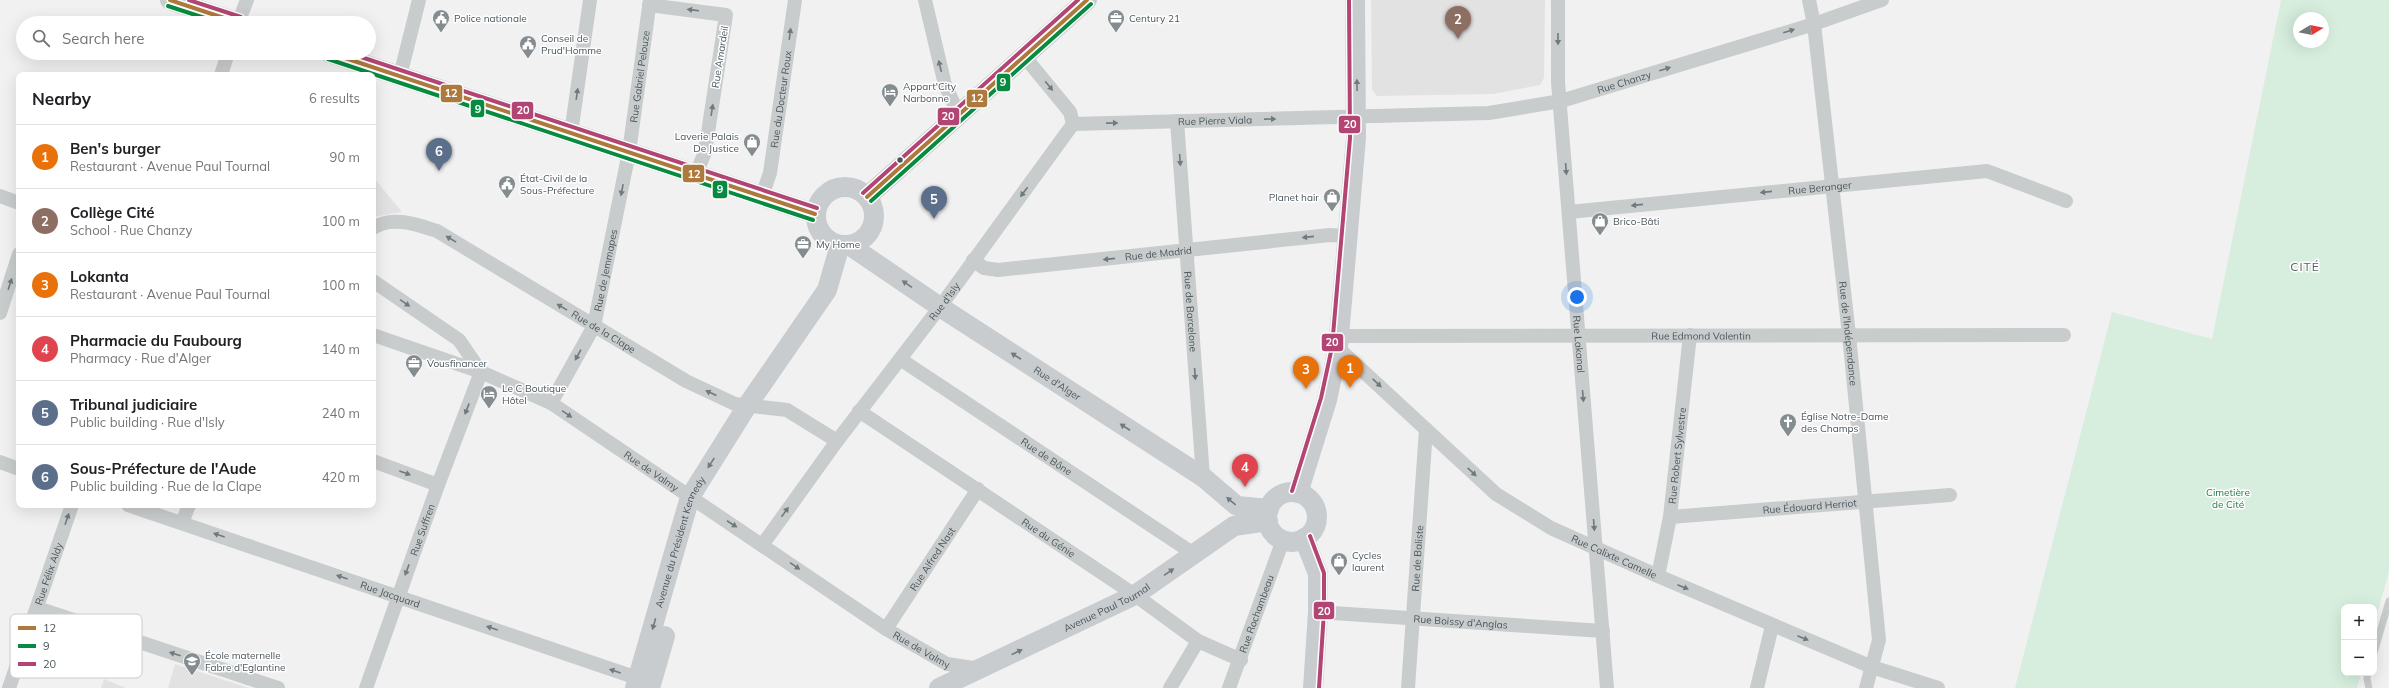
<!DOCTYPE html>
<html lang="en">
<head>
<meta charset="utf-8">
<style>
  :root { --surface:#fff; --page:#f6f6f6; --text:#202124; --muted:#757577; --line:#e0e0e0; --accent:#0f766e }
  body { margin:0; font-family:Mulish,sans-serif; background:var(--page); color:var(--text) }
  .controls { position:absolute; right:12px; bottom:12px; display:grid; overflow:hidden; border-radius:8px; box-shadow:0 4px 16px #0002 }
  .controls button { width:36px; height:36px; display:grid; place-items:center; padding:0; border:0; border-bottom:1px solid var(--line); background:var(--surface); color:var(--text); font:20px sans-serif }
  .compass { position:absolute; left:2293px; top:12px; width:36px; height:36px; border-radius:50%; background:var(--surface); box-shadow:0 4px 16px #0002; rotate:80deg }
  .you { position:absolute; left:1577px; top:297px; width:14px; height:14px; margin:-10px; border:3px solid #fff; border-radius:50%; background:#1a73e8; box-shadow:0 0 0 6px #1a73e833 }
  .badge { display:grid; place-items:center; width:26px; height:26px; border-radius:50%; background:var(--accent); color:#fff; font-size:13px; font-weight:700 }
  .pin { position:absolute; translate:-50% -33px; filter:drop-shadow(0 1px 2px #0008) }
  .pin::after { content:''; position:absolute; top:21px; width:14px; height:12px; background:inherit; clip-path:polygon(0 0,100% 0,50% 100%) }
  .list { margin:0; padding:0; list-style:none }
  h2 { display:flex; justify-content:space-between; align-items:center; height:52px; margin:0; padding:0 16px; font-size:17px }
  h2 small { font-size:13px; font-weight:400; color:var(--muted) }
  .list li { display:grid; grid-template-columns:26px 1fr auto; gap:12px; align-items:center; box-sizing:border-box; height:64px; padding:0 16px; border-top:1px solid var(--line) }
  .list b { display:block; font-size:15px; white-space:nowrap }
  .list p { margin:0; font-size:13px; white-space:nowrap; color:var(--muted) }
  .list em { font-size:13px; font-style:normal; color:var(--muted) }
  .icon { flex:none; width:22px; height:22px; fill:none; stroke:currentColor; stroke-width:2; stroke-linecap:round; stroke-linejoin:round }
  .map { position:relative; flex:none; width:2389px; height:688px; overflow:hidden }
  .search { position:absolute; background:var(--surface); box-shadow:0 4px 16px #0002; left:16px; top:16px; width:360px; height:44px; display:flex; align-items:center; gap:10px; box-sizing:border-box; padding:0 14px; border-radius:22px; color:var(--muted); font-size:15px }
  .panel { position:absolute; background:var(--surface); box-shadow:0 4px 16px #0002; left:16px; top:72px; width:360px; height:436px; border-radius:8px }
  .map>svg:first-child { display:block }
  .education { fill:#e3e2e2 }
  .green { fill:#d7eede; fill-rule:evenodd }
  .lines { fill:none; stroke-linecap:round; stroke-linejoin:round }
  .lane { stroke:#c9cccc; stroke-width:7 }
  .street { stroke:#c9cccc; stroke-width:14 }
  .secondary { stroke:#c9ccce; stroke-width:20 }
  .bus-1-casing { stroke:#fff; stroke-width:7 }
  .bus-2-casing { stroke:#fff; stroke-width:7 }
  .bus-3-casing { stroke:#fff; stroke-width:7 }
  .bus-1 { stroke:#ae793c; stroke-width:4 }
  .bus-2 { stroke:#088b41; stroke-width:4 }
  .bus-3 { stroke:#b24573; stroke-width:4 }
  .oneway { fill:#6f797e }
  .bus-dot { fill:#49555c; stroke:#fff; stroke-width:1.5 }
  .labels { text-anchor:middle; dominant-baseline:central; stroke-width:3; stroke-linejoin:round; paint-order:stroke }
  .poi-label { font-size:10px; fill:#49555c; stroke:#fff; text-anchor:start }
  .street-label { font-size:10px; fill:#49555c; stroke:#fff }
  .park-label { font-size:10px; fill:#1f7842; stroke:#fff }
  .quarter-label { font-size:12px; letter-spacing:1px; fill:#5d6164; stroke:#fff }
  .key { fill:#fff; stroke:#c8ccce; stroke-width:1 }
  .key-label { font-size:11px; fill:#49555c }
  .line-badge { stroke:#fff; stroke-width:1.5 }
  .badge-label { font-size:11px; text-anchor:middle; font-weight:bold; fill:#fff }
</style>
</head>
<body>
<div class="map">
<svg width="2389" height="688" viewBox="0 0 2389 688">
  <rect width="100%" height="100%" fill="#f1f1f1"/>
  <path class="education" d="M1371 0H1545L1544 78 1540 85 1493 94 1377 96 1372 90Z
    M373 177 402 212 373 217Z
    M175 664 249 688H168Z
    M104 679 126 688H101Z"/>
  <path class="green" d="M2281 0H2389V571L2374 626V607H2344V673H2361L2357 688H2015L2112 312 2212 339ZM2299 18H2323V42H2299Z"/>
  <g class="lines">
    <path class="lane" d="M2374 653 2389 601
      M2368 673 2367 679 2369 688"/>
    <g class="street">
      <path d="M925 0 945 85 959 115"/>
      <path id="s1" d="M1558 0V82L1607 688"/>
      <path id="s2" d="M1809 0 1814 24 1849 335 1879 640 1866 688"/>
      <path d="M649 5 726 15 705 152 696 174"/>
      <path d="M238 23 247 0"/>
      <path d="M221 75 228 53"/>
      <path d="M400 76 419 0"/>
      <path id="s3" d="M1177 121 1203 477"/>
      <path id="s4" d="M1073 124 1489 113 1561 101 1814 24 1882 0"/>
      <path d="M571 133 590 0"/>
      <path d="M0 196 19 203"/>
      <path id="s5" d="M762 196 770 173 795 0"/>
      <path id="s6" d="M1569 212 1987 171 2066 201"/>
      <path id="s7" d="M373 228C392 215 418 225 437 231L686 381 735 404 787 410 837 441"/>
      <path id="s8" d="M973 260 984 268 998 270 1330 235 1347 236"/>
      <path id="s9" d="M373 281 459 340 481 372 551 403 886 629 947 664 980 669"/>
      <path d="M0 313 19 254"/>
      <path id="s10" d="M1339 336 2064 335"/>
      <path id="s11" d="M1338 348 1496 494 1551 528 1658 576 1872 667 1938 688"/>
      <path id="s12" d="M900 359 1194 554"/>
      <path id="s13" d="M551 403 594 326 629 152 650 0"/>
      <path id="s14" d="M859 411 1135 595 1198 641 1241 660"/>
      <path d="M373 461 438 485"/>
      <path d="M0 462 19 469"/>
      <path id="s15" d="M128 505 646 681"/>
      <path id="s16" d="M1670 517 1950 495"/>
      <path d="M182 523 189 505"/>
      <path id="s17" d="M763 544 837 441 940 307 1073 124 1070 112 1024 56"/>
      <path id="s18" d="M1658 576 1670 517 1690 335"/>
      <path d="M37 608 278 688"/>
      <path id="s19" d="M1318 612 1603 631"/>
      <path id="s20" d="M886 629 978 489"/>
      <path id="s21" d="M9 688 72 505"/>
      <path id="s22" d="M366 688 438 485 481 372 373 335"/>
      <path d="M1170 688 1198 641"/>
      <path id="s23" d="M1229 688 1283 540"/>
      <path id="s24" d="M1408 688 1426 429"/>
      <path d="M1757 688 1772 626"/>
    </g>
    <g class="secondary">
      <path d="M170 0 239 23"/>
      <path d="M330 53 815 214"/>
      <circle cx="845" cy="216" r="29"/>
      <path d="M867 197 1087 0"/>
      <path id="s25" d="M849 245 940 307 1203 477 1237 506 1269 509"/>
      <circle cx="1292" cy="517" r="25"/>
      <path d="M1298 493 1327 400 1338 348 1356 138 1355 0"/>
      <path d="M1304 538 1318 574V612L1313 688"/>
      <path id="s26" d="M635 688 690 497 747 406 827 290 840 245"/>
      <path d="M650 688 665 636"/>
      <path id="s27" d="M939 688 1135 595 1234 526 1268 521"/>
    </g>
    <g class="bus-1-casing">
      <path id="bus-1" d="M170 0 239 23
        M330 53 815 214
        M867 197 1087 0"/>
    </g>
    <g class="bus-2-casing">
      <path id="bus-2" d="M168 6 220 23
        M328 59 813 220
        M871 201 1091 4"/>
    </g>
    <g class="bus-3-casing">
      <path id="bus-3" d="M189 0 241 17
        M349 53 817 208
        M863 193 1078 0
        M1292 491 1321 398 1332 347 1350 138 1349 0
        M1310 536 1324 573V612L1319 688"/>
    </g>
    <use href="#bus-1" class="bus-1"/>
    <use href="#bus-2" class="bus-2"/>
    <use href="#bus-3" class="bus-3"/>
  </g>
  <defs><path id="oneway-solid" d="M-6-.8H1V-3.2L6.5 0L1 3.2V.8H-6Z"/></defs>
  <g class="oneway">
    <use href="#oneway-solid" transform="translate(693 10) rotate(-173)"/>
    <use href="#oneway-solid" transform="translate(1789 31) rotate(-17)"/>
    <use href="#oneway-solid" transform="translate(790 34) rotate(-82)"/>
    <use href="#oneway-solid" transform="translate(1558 39) rotate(90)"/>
    <use href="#oneway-solid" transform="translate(940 66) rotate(-103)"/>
    <use href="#oneway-solid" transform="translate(1665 69) rotate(-17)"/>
    <use href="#oneway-solid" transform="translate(1357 85) rotate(-91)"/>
    <use href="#oneway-solid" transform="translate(1049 86) rotate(51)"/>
    <use href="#oneway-solid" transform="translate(577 94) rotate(-82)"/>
    <use href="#oneway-solid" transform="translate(712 110) rotate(-81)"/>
    <use href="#oneway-solid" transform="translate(1270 119) rotate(-1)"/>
    <use href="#oneway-solid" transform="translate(1112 123) rotate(-1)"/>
    <use href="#oneway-solid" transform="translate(1180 160) rotate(86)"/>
    <use href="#oneway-solid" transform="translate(1566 169) rotate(86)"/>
    <use href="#oneway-solid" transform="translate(622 190) rotate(101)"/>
    <use href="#oneway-solid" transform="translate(1024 192) rotate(127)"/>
    <use href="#oneway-solid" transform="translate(1766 192) rotate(174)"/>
    <use href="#oneway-solid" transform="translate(1637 205) rotate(174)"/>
    <use href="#oneway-solid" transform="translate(1308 237) rotate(174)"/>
    <use href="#oneway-solid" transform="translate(451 239) rotate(-149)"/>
    <use href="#oneway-solid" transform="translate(1109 259) rotate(174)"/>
    <use href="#oneway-solid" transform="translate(10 284) rotate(-72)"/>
    <use href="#oneway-solid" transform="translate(907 284) rotate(-146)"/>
    <use href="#oneway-solid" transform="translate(405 303) rotate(35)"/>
    <use href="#oneway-solid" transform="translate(562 307) rotate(-149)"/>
    <use href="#oneway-solid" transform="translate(578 355) rotate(119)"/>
    <use href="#oneway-solid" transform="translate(1016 356) rotate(-147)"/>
    <use href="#oneway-solid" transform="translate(1195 374) rotate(86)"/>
    <use href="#oneway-solid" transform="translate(1377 383) rotate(43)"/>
    <use href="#oneway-solid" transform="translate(711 393) rotate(-155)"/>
    <use href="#oneway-solid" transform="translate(1583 396) rotate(85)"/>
    <use href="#oneway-solid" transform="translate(467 409) rotate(111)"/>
    <use href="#oneway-solid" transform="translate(567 414) rotate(34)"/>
    <use href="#oneway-solid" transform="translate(1125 427) rotate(-147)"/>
    <use href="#oneway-solid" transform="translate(711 463) rotate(123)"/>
    <use href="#oneway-solid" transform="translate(1472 472) rotate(43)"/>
    <use href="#oneway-solid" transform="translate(405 473) rotate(20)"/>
    <use href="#oneway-solid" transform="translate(1231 501) rotate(-140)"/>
    <use href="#oneway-solid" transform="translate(785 512) rotate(-54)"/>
    <use href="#oneway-solid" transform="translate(67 519) rotate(-71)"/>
    <use href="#oneway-solid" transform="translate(732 524) rotate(33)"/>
    <use href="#oneway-solid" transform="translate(1594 525) rotate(85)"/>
    <use href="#oneway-solid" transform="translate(219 535) rotate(-161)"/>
    <use href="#oneway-solid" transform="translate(795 566) rotate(34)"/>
    <use href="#oneway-solid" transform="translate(407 570) rotate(110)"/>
    <use href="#oneway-solid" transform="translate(1169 572) rotate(-35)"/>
    <use href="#oneway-solid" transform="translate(342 577) rotate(-161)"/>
    <use href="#oneway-solid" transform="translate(1683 587) rotate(23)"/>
    <use href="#oneway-solid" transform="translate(654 624) rotate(106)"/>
    <use href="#oneway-solid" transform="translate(492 628) rotate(-161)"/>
    <use href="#oneway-solid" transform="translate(1803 638) rotate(23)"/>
    <use href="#oneway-solid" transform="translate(1017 652) rotate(-26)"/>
    <use href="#oneway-solid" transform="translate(175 654) rotate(-162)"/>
    <use href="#oneway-solid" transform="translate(615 671) rotate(-161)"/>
  </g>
  <defs>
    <g id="civic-pin" transform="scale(0.9)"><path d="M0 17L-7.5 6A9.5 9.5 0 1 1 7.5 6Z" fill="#848c90" stroke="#fff"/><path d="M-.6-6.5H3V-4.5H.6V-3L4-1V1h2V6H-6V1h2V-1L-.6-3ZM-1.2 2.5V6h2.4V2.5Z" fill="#fff"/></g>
    <g id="office-pin" transform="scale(0.9)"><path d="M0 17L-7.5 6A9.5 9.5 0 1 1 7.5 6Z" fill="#848c90" stroke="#fff"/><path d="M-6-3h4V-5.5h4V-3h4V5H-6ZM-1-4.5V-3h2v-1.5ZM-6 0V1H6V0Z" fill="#fff"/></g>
    <g id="hotel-pin" transform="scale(0.9)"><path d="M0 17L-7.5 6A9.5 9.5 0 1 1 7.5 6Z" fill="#848c90" stroke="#fff"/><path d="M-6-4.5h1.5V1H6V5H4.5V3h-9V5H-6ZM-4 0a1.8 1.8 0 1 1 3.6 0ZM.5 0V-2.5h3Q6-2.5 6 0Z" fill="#fff"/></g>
    <g id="shop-pin" transform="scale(0.9)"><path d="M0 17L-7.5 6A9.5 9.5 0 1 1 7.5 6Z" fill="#848c90" stroke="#fff"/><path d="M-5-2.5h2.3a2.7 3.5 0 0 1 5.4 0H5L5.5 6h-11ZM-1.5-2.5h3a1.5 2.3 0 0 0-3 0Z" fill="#fff"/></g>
    <g id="church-pin" transform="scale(0.9)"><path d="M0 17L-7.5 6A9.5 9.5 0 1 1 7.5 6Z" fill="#848c90" stroke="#fff"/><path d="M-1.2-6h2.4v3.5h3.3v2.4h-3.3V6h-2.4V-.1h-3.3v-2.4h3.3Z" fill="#fff"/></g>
    <g id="school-pin" transform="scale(0.9)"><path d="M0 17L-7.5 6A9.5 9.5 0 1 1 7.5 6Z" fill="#848c90" stroke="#fff"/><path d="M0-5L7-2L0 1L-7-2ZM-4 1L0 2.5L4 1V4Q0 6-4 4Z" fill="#fff"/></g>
  </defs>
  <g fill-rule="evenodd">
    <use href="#civic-pin" x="441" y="18"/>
    <use href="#office-pin" x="1116" y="18"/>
    <use href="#civic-pin" x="528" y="44"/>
    <use href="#hotel-pin" x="890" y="92"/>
    <use href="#shop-pin" x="752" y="142"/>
    <use href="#civic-pin" x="507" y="184"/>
    <use href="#shop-pin" x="1332" y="197"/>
    <use href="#shop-pin" x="1600" y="221"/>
    <use href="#office-pin" x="803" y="244"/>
    <use href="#office-pin" x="414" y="363"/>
    <use href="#hotel-pin" x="489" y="394"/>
    <use href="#church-pin" x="1788" y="422"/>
    <use href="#shop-pin" x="1339" y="561"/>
    <use href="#school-pin" x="192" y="661"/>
  </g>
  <circle class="bus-dot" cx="900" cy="160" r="3.5"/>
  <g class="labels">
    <g class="poi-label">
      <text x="454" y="18">Police nationale</text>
      <text x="1129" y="18">Century 21</text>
      <text x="541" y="38">Conseil de<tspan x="541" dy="12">Prud'Homme</tspan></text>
      <text x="903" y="86">Appart'City<tspan x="903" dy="12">Narbonne</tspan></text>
      <text x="739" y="136" text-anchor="end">Laverie Palais<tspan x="739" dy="12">De Justice</tspan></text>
      <text x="520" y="178">État-Civil de la<tspan x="520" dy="12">Sous-Préfecture</tspan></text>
      <text x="1319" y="197" text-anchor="end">Planet hair</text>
      <text x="1613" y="221">Brico-Bâti</text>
      <text x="816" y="244">My Home</text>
      <text x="427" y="363">Vousfinancer</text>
      <text x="502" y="388">Le C Boutique<tspan x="502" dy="12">Hôtel</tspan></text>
      <text x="1801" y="416">Église Notre-Dame<tspan x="1801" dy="12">des Champs</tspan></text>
      <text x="1352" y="555">Cycles<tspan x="1352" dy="12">laurent</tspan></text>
      <text x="205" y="655">École maternelle<tspan x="205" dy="12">Fabre d'Eglantine</tspan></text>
    </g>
    <g class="street-label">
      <text transform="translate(720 57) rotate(-81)">Rue Amardeil</text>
      <text stroke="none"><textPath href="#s13" startOffset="342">Rue Gabriel Pelouze</textPath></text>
      <text stroke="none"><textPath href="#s4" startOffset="555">Rue Chanzy</textPath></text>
      <text stroke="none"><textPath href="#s5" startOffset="99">Rue du Docteur Roux</textPath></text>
      <text stroke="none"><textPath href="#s4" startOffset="142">Rue Pierre Viala</textPath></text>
      <text stroke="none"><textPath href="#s6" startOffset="252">Rue Beranger</textPath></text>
      <text stroke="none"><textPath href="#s8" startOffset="189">Rue de Madrid</textPath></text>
      <text stroke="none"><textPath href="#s13" startOffset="145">Rue de Jemmapes</textPath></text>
      <text stroke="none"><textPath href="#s17" startOffset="303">Rue d'Isly</textPath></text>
      <text stroke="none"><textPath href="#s3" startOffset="191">Rue de Barcelone</textPath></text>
      <text stroke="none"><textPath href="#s7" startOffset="261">Rue de la Clape</textPath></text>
      <text stroke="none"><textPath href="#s2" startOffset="336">Rue de l'Indépendance</textPath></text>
      <text stroke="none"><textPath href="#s10" startOffset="362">Rue Edmond Valentin</textPath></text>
      <text stroke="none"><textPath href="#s1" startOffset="345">Rue Lakanal</textPath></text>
      <text stroke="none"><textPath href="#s25" startOffset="250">Rue d'Alger</textPath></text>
      <text stroke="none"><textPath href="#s18" startOffset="122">Rue Robert Sylvestre</textPath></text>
      <text stroke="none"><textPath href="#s12" startOffset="176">Rue de Bône</textPath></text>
      <text stroke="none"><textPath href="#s9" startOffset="341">Rue de Valmy</textPath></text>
      <text stroke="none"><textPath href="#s16" startOffset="140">Rue Édouard Herriot</textPath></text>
      <text stroke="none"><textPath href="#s22" startOffset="168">Rue Suffren</textPath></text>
      <text stroke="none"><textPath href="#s14" startOffset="228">Rue du Génie</textPath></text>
      <text stroke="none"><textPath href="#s26" startOffset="153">Avenue du Président Kennedy</textPath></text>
      <text stroke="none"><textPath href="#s11" startOffset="349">Rue Calixte Camelle</textPath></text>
      <text stroke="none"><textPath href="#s24" startOffset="130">Rue de Baliste</textPath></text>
      <text stroke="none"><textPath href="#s20" startOffset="84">Rue Alfred Nast</textPath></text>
      <text stroke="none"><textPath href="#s21" startOffset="121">Rue Félix Aldy</textPath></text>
      <text stroke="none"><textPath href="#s15" startOffset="277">Rue Jacquard</textPath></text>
      <text stroke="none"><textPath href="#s27" startOffset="186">Avenue Paul Tournal</textPath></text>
      <text stroke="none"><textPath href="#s23" startOffset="79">Rue Rochambeau</textPath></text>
      <text stroke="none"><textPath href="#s19" startOffset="143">Rue Boissy d'Anglas</textPath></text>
      <text stroke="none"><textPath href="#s9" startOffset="665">Rue de Valmy</textPath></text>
    </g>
    <g class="park-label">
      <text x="2228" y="492">Cimetière<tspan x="2228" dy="12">de Cité</tspan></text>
    </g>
    <g class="quarter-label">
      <text x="2305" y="266">CITÉ</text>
    </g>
  </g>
  <rect x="10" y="614" width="132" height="64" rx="6" class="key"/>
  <rect x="18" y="626" width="18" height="4" fill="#ae793c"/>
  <rect x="18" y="644" width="18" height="4" fill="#088b41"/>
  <rect x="18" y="662" width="18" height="4" fill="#b24573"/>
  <g class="key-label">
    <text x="43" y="632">12</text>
    <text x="43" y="650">9</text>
    <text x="43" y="668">20</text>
  </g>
  <g class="line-badge">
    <rect x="996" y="73" width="15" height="19" rx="4" fill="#088b41"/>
    <rect x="440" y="84" width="23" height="19" rx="4" fill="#ae793c"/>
    <rect x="966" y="89" width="22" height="19" rx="4" fill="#ae793c"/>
    <rect x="470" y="99" width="15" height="19" rx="4" fill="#088b41"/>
    <rect x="511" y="101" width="23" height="19" rx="4" fill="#b24573"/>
    <rect x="937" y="107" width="23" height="19" rx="4" fill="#b24573"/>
    <rect x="1338" y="115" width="23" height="19" rx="4" fill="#b24573"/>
    <rect x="682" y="164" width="23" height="19" rx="4" fill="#ae793c"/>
    <rect x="712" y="180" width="16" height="19" rx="4" fill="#088b41"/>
    <rect x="1321" y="333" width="23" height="19" rx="4" fill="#b24573"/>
    <rect x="1313" y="601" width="22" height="19" rx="4" fill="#b24573"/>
  </g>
  <g class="badge-label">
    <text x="1003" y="86">9</text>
    <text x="451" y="97">12</text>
    <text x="977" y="102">12</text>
    <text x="478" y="113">9</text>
    <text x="523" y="114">20</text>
    <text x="948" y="120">20</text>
    <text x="1350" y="128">20</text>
    <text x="694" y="178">12</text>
    <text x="720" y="193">9</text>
    <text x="1332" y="346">20</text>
    <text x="1324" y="615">20</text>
  </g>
</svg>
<div class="controls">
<button>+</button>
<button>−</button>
</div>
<svg class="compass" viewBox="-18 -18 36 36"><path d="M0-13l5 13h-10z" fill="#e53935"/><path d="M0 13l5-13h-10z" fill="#757577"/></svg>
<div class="you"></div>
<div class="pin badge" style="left:1350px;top:388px;background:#e8710a">1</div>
<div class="pin badge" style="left:1458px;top:39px;background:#8d6e63">2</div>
<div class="pin badge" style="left:1306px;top:389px;background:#e8710a">3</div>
<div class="pin badge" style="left:1245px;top:487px;background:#e0444e">4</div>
<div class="pin badge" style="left:934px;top:219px;background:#5c6f8a">5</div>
<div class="pin badge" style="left:439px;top:171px;background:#5c6f8a">6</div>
<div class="search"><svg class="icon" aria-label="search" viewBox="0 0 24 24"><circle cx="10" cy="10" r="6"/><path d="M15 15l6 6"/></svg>Search here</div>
<section class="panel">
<h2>Nearby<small>6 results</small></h2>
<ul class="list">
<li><span class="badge" style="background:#e8710a">1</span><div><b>Ben's burger</b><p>Restaurant · Avenue Paul Tournal</p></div><em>90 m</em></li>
<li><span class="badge" style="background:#8d6e63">2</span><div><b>Collège Cité</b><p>School · Rue Chanzy</p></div><em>100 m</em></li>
<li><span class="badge" style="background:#e8710a">3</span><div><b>Lokanta</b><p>Restaurant · Avenue Paul Tournal</p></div><em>100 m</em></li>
<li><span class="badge" style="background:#e0444e">4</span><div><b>Pharmacie du Faubourg</b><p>Pharmacy · Rue d'Alger</p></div><em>140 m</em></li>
<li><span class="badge" style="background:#5c6f8a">5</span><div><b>Tribunal judiciaire</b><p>Public building · Rue d'Isly</p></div><em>240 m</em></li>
<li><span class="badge" style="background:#5c6f8a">6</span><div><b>Sous-Préfecture de l'Aude</b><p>Public building · Rue de la Clape</p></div><em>420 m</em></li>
</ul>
</section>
</div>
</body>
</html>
